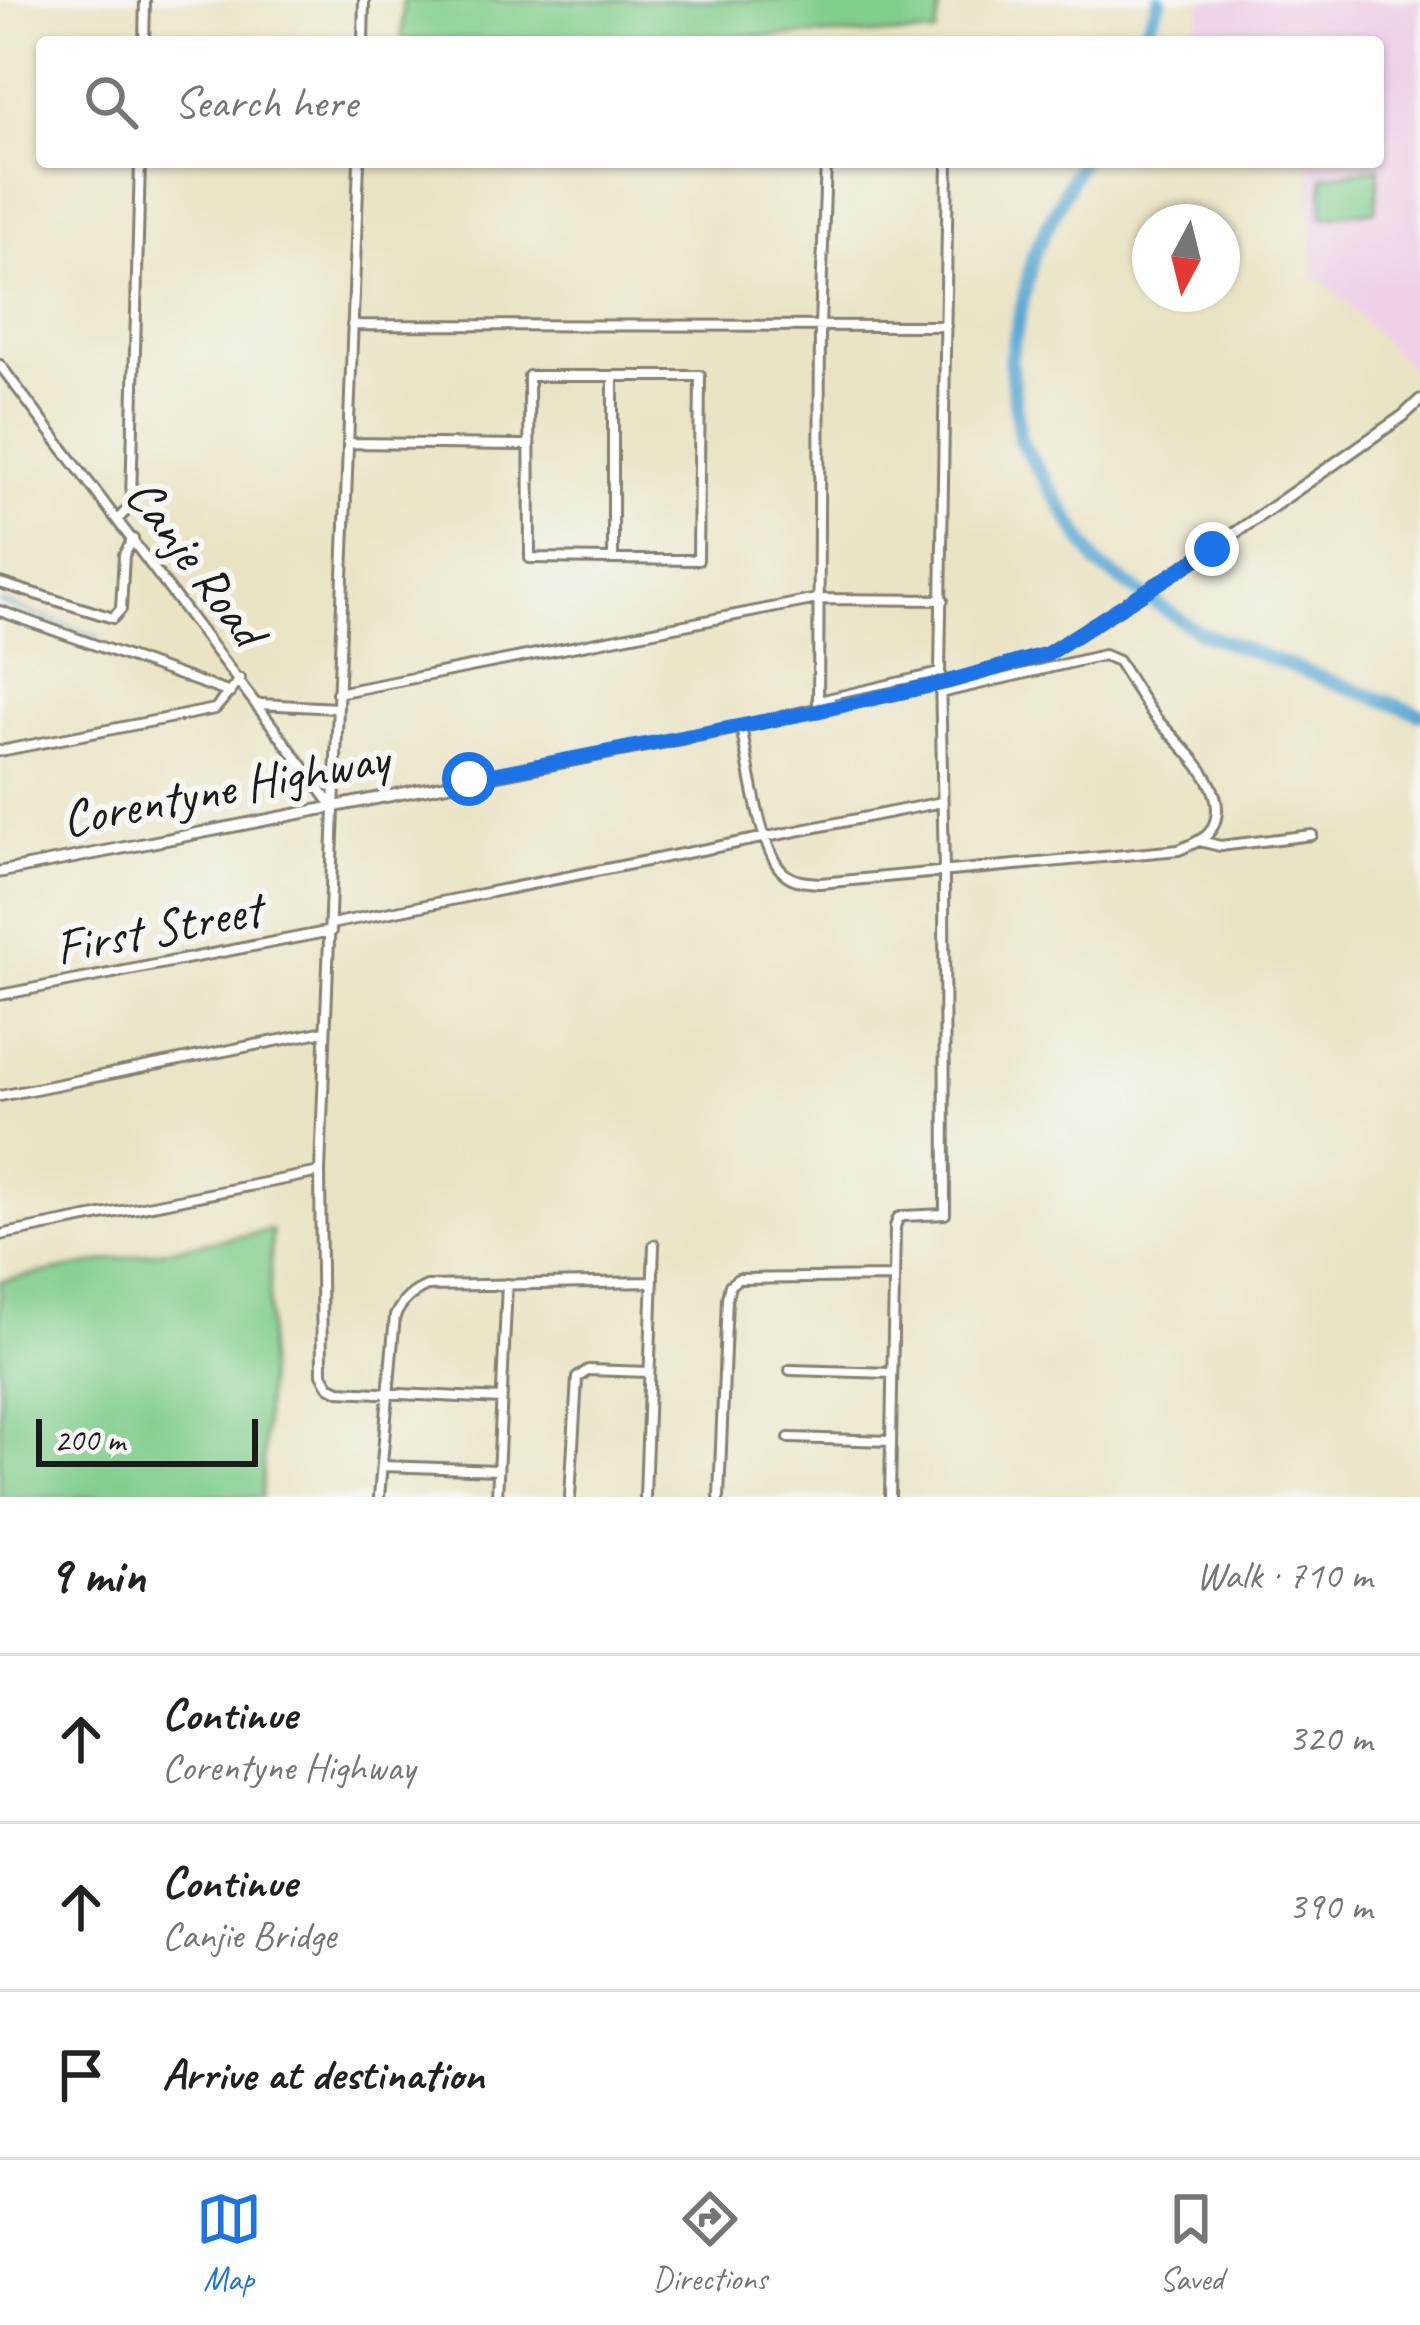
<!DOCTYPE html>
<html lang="en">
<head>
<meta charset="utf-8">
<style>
  :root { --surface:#fff; --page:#f6f6f6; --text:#222; --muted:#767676; --line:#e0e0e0; --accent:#1a73e8 }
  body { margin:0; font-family:Caveat,sans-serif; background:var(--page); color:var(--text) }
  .compass { position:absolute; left:1132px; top:204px; width:108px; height:108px; border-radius:50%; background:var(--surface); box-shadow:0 3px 9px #0004; rotate:187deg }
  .scale { position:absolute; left:36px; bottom:30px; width:222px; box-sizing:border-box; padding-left:12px; border:6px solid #1c1c1c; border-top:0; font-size:33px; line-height:42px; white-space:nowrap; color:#1c1c1c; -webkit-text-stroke:9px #f6f6f2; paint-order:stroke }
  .stop { position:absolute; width:36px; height:36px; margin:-27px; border:9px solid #1a73e8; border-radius:50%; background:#fff }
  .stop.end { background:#1a73e8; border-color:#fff; box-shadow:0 3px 12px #0008 }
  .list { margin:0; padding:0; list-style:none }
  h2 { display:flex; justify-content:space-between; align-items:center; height:156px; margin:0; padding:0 48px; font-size:51px }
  h2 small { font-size:39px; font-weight:400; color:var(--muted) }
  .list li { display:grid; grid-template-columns:78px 1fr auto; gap:36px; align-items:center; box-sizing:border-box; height:168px; padding:0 48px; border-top:3px solid var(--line) }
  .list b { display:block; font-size:45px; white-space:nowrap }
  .list p { margin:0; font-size:39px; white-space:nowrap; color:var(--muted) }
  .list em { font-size:39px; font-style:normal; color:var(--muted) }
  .icon { flex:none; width:66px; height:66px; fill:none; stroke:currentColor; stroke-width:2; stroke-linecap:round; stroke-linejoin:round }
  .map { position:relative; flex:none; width:1420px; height:1497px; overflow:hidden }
  .search { position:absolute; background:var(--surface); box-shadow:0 3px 9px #0004; left:36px; right:36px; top:36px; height:132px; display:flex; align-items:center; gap:30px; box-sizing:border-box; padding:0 42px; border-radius:12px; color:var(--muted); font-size:45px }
  .sheet { height:660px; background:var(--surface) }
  nav { display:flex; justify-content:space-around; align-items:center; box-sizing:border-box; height:168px; border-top:3px solid var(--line); background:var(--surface); font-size:33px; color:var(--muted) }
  nav a { display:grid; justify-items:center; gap:6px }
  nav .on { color:var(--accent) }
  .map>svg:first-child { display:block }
  .built { fill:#eed0e7 }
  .green { fill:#82ce8d; stroke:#4f7554; stroke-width:3 }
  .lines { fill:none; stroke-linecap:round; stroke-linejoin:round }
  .stream { stroke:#58a8d2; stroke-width:3 }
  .river { stroke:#58a8d2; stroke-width:14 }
  .minor-casing { stroke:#838070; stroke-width:14 }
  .major-casing { stroke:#838070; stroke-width:15 }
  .minor { stroke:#fff; stroke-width:8 }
  .major { stroke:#fff; stroke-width:9 }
  .major-bridge-casing { stroke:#838070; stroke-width:15; stroke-linecap:butt }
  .major-bridge { stroke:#fff; stroke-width:9 }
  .route { stroke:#1a73e8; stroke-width:15 }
  .labels { text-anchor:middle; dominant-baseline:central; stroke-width:12; stroke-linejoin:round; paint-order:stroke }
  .street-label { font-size:51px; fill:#1c1c1c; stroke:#f6f6f2 }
</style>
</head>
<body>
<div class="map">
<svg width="1420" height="1497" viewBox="0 0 1420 1497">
  <rect width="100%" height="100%" fill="#f6f6f2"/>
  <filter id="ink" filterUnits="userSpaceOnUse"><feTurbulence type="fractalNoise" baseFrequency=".00833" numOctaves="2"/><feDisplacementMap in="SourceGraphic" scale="24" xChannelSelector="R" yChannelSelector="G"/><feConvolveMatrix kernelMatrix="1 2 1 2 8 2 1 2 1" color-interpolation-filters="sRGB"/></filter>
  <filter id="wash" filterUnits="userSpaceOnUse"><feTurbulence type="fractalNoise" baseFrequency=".004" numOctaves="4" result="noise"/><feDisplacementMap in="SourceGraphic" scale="48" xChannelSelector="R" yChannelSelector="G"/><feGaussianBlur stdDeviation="2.7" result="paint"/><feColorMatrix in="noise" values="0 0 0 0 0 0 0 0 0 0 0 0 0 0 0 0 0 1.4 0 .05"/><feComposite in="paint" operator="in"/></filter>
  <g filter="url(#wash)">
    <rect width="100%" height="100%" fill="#eae4c4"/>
    <path class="built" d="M1203 0H1420V378L1313 270 1310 162H1378V42H1191Z"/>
    <path class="green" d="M403 0H941L936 34 402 40Z
      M1379 168 1376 210 1322 217 1323 176Z
      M272 1230 262 1497H0V1281Z"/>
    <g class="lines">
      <path class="stream" d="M0 602 100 638"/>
      <path class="river" d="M1140 42 1160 0
        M1080 162 1033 255 1010 360 1020 440 1098 565 1199 632 1420 714"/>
    </g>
  </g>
  <g filter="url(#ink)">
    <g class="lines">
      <g class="minor-casing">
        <path id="minor" d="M144 42 145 0
          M363 42 364 0
          M359 162 320 1172 322 1374 329 1386 339 1391 501 1399
          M352 325 946 326
          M0 365 332 805
          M529 376H700L698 560 530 558Z
          M348 443 528 445
          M118 519 128 509 131 500 140 162
          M613 559V376
          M0 583 113 618 121 609 124 555 133 539
          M0 611 230 693
          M337 693 817 599 943 600
          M819 701 940 673
          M260 704 337 708
          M818 711 820 326 826 162
          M741 727C748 759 760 854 784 873 794 882 807 882 820 883L1179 850C1189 845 1205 840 1211 830 1236 789 1177 744 1155 717 1141 699 1130 679 1118 661L1104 655 940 693
          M0 751 215 709 240 679
          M1200 841 1220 846 1312 835
          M331 924 942 802
          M0 995 331 931
          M0 1096 325 1031
          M0 1235 320 1172
          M790 1370 892 1373
          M789 1438 891 1441
          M382 1466 498 1470
          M379 1497 395 1316C403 1300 411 1293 427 1286L653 1282
          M497 1497 507 1284
          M570 1497 577 1378 588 1370 649 1372
          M645 1497 654 1245
          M719 1497 727 1298 730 1285 738 1279 892 1277
          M890 1497 895 1227 898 1218 904 1216 945 1214 944 872 940 673 948 162"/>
      </g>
      <g class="major-casing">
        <path id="major" d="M1212 549 1403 416 1420 400
          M0 872 741 727 835 705"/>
      </g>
      <use href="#minor" class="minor"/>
      <use href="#major" class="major"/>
      <g class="major-bridge-casing">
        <path id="major-bridge" d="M835 705 947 682 1047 654 1212 549"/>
      </g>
      <use href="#major-bridge" class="major-bridge"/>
    </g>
  </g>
  <g class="lines" filter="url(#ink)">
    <path class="route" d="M469 779 818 711 947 682 1047 654 1212 549"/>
  </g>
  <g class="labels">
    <g class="street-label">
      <text transform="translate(196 562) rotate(53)">Canje Road</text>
      <text transform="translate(225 788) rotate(-11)">Corentyne Highway</text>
      <text transform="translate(158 928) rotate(-11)">First Street</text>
    </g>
  </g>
</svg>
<svg class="compass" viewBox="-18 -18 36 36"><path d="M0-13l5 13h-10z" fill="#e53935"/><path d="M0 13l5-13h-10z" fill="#767676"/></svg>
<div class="scale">200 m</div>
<div class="stop" style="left:469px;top:779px"></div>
<div class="stop end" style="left:1212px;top:549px"></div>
<div class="search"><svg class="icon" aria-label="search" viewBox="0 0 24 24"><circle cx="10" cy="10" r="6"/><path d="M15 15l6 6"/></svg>Search here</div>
</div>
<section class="sheet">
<h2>9 min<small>Walk · 710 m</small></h2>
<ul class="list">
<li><svg class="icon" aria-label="ahead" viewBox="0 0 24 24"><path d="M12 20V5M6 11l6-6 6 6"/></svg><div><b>Continue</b><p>Corentyne Highway</p></div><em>320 m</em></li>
<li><svg class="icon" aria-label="ahead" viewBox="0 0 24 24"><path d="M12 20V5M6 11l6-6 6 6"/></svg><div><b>Continue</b><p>Canjie Bridge</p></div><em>390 m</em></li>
<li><svg class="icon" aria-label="arrive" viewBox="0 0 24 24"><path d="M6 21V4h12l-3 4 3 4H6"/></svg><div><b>Arrive at destination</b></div></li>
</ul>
</section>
<nav>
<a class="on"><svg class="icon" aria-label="map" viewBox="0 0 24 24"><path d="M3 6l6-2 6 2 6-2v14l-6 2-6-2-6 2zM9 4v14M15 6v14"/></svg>Map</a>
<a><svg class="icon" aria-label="directions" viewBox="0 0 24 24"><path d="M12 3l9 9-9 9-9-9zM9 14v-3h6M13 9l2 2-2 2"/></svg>Directions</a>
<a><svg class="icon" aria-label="saved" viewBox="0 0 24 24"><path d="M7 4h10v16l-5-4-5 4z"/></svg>Saved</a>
</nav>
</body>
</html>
